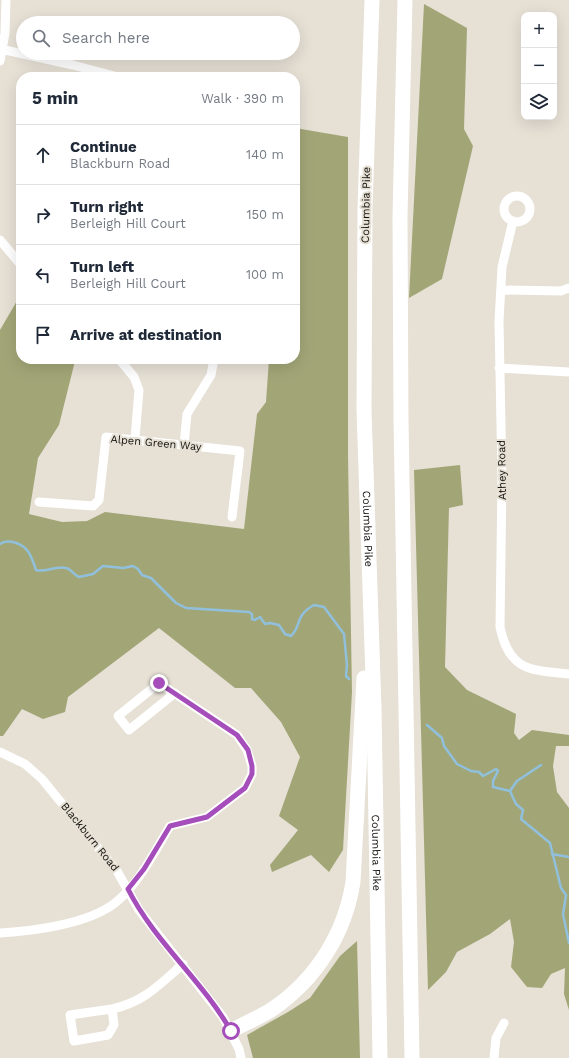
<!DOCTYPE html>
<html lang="en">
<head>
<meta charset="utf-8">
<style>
  :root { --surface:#fff; --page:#f6f6f7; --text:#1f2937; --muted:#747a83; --line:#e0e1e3 }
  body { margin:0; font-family:"Work Sans",sans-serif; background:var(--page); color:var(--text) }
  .controls { position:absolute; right:12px; top:12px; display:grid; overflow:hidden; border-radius:8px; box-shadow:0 4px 16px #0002 }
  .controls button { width:36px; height:36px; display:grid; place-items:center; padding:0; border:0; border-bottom:1px solid var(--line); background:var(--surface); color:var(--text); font:20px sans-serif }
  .stop { position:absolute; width:12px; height:12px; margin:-9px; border:3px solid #a54ebb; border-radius:50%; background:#fff }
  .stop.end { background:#a54ebb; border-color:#fff; box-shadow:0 1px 4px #0008 }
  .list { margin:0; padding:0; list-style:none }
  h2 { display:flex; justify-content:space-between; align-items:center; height:52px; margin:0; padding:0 16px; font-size:17px }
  h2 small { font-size:13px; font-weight:400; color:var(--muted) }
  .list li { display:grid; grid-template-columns:26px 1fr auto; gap:12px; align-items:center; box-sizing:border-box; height:60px; padding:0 16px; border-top:1px solid var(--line) }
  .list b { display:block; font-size:15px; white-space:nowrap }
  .list p { margin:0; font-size:13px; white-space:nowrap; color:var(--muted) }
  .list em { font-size:13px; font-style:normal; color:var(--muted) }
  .icon { flex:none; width:22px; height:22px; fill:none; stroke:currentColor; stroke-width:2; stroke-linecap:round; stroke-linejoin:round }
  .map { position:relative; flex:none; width:569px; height:1058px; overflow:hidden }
  .search { position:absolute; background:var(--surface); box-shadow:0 4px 16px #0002; left:16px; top:16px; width:284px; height:44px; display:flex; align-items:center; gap:10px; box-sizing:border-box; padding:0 14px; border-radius:22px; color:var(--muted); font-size:15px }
  .panel { position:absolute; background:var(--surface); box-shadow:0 4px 16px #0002; left:16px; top:72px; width:284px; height:292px; border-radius:16px }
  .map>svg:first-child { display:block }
  .forest { fill:#a2a677 }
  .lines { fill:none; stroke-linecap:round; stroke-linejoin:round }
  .stream { stroke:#91c0dc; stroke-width:2.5 }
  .minor { stroke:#fff; stroke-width:9 }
  .trunk { stroke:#fff; stroke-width:15 }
  .route { stroke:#a54ebb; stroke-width:5 }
  .labels { text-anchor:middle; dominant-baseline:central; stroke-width:4; stroke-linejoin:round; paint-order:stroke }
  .street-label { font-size:11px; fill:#13110d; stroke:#e6e0d5 }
</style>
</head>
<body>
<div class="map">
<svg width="569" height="1058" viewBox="0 0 569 1058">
  <rect width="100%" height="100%" fill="#e6e0d5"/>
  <path class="forest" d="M424 4 467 28 464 129 473 146 442 279 409 298Z
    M295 128 348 137V456L352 692 343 850 329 872 311 855 272 872 270 865 298 830 279 816 300 757 281 722 251 688H235L159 628 68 697 65 712 43 719 22 709 3 736H0V330L21 294V359H79L75 361 59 425 38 458 29 514 62 522 87 521 105 512 244 529 257 414 266 402 269 359H295Z
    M460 465 463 505 449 508 445 667 467 690 516 714 514 733 519 740 532 730 569 735V746H556L553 766 557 792 569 808V1010L564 994 565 968 551 974 542 988 527 987 511 967 514 942 510 919 490 934 457 952 446 972 428 990 414 470Z
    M357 941 360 1058H253L247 1035 288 1012 310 998 340 956Z"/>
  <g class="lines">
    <path class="stream" d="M0 544C4 541 8 541 13 542 29 546 31 556 36 570 46 573 56 565 66 568 71 569 74 575 79 577L93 574 103 566 123 568 133 566 138 569 142 575 151 578 176 603 186 608 249 612 252 614V619L255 620 260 617 265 624 270 623 279 625 285 634 291 636C302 626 294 616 314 605L324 607 344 634 347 665 346 676 349 679
      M427 725 442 738 444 746 457 764 471 771 479 772 483 776 496 769 498 771 493 781V787L510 791 516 804 523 810 521 819 550 843 561 888 566 895 563 914 569 943
      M510 791 517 781 541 765
      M552 854 569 857"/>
    <path class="minor" d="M0 49 73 65 118 77
      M0 61 5 33 6 0
      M504 209a13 13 0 1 1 26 0a13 13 0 1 1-26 0Z
      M513 221 502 267 499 321 502 478 500 627C509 671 530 670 569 674
      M0 240 21 265
      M502 290 561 291 569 288
      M119 359 134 377 139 390 135 439
      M499 368 569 372
      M184 445 187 414 211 375 214 359
      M39 502 93 506 99 500 106 437 240 451 232 517
      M0 752 25 764 42 779 117 871 139 910 223 1017 239 1049 241 1058
      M0 933C34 931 88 924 115 903 138 885 155 851 170 826L207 817 245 788 252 774V766L247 750 237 735 159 683 118 716 129 730 175 693
      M112 1009 70 1015 74 1041 108 1035 114 1025 112 1009C144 1002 159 985 183 964
      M494 1058 496 1038 504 1023"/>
    <g class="trunk">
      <path id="s1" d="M372 0 365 208 364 410 374 708 380 1058"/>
      <path d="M405 0 400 216 401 420 412 1058"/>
      <path d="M231 1031C245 1023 261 1017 274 1008 317 978 345 933 353 882L364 678"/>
    </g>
  </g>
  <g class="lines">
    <path class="route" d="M159 683 237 735 248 750 252 766V774L245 788 207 817 170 826 144 869 128 889C154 941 202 980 231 1031"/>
  </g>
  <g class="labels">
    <g class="street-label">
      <text transform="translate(366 205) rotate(-89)">Columbia Pike</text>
      <text transform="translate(156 443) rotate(5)">Alpen Green Way</text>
      <text transform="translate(502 470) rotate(-91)">Athey Road</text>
      <text stroke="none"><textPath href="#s1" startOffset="529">Columbia Pike</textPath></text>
      <text transform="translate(90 837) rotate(51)">Blackburn Road</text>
      <text stroke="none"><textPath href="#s1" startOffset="853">Columbia Pike</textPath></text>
    </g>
  </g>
</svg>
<div class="controls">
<button>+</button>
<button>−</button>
<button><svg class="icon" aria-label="layers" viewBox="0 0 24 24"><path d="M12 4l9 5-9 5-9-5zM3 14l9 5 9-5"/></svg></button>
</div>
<div class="stop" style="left:231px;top:1031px"></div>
<div class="stop end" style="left:159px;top:683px"></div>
<div class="search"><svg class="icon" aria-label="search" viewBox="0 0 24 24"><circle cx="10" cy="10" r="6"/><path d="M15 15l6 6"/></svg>Search here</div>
<section class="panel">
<h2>5 min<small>Walk · 390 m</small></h2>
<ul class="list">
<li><svg class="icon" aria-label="ahead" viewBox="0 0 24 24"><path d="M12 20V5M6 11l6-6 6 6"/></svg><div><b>Continue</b><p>Blackburn Road</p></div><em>140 m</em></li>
<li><svg class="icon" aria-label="right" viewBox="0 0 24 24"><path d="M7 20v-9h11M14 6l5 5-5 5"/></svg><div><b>Turn right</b><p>Berleigh Hill Court</p></div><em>150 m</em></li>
<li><svg class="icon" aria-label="left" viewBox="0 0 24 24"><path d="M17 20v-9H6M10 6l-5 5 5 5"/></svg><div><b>Turn left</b><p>Berleigh Hill Court</p></div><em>100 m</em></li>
<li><svg class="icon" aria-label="arrive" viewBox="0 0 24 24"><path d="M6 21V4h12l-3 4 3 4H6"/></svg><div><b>Arrive at destination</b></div></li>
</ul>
</section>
</div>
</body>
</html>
